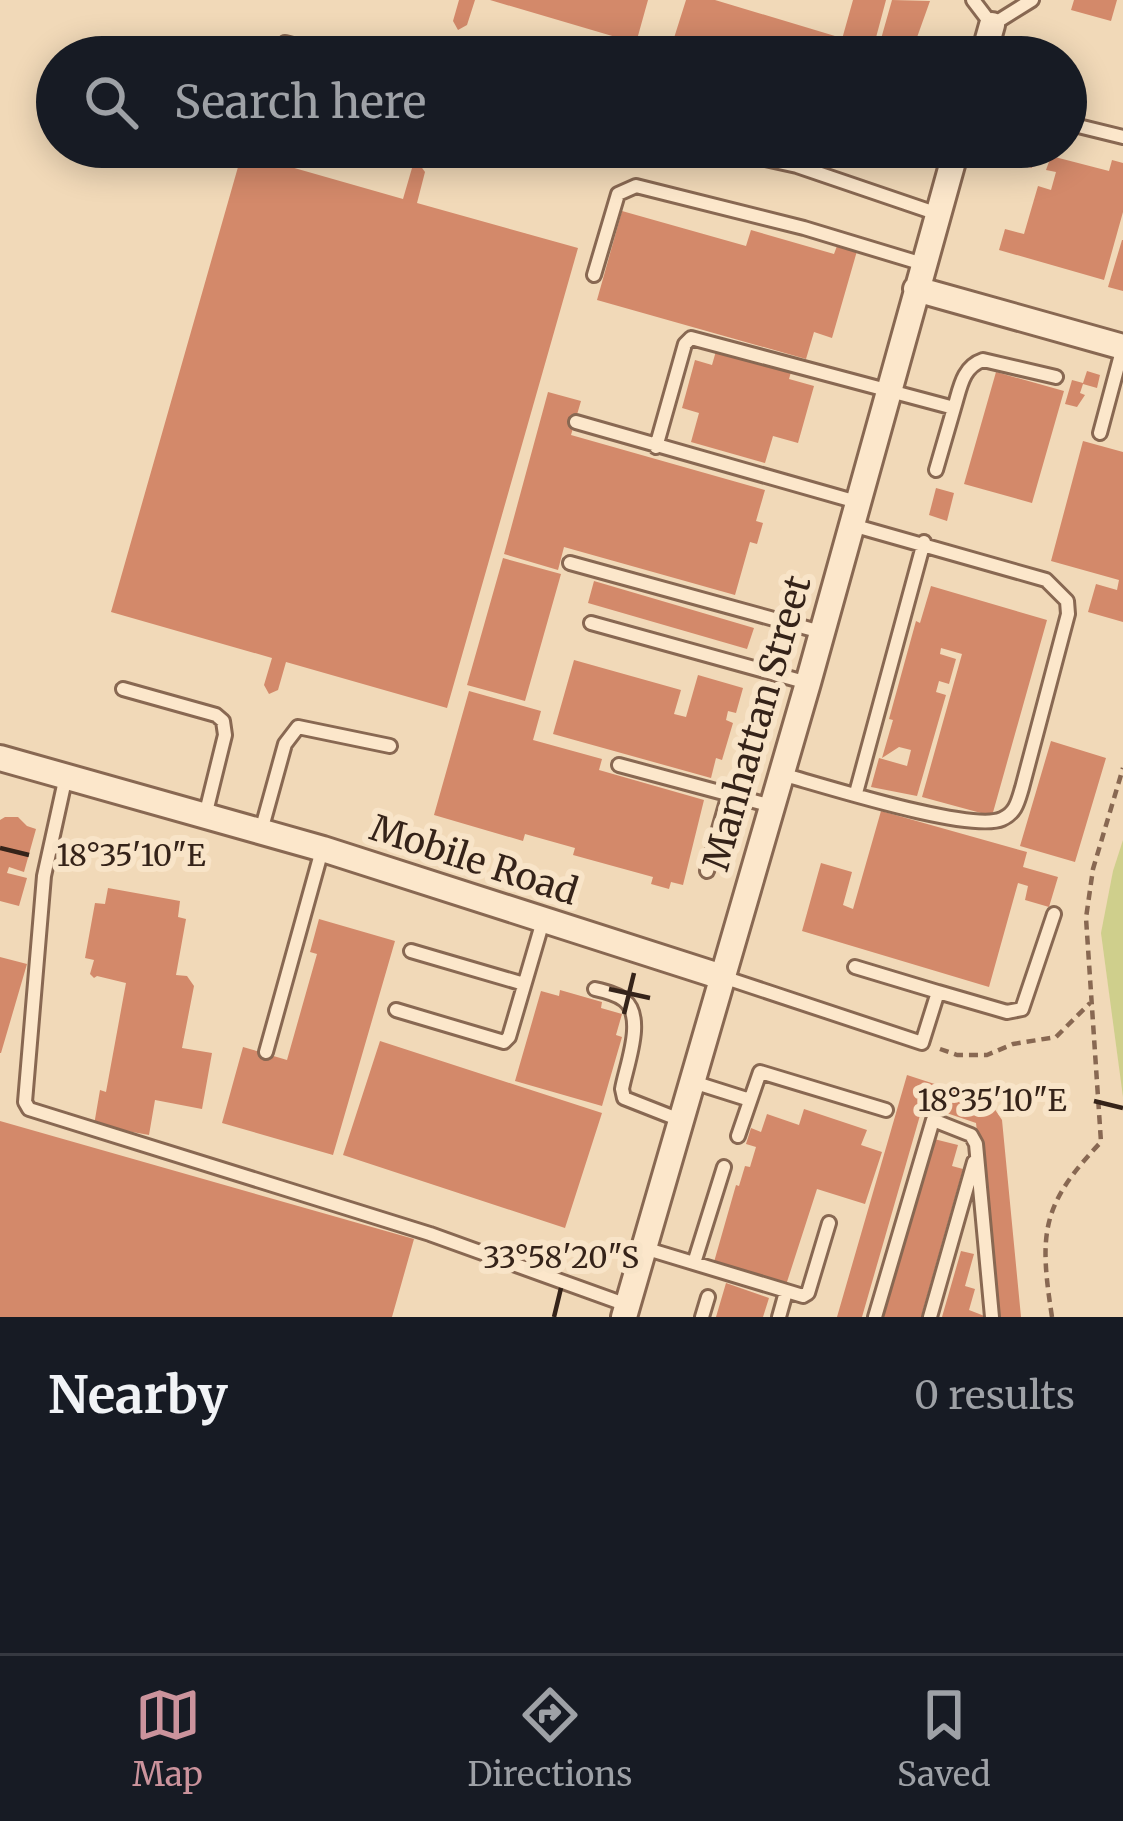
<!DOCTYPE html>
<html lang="en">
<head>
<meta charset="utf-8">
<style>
  :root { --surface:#171b24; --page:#242831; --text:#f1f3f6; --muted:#9ea1a6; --line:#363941; --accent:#cb939c }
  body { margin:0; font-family:Merriweather,serif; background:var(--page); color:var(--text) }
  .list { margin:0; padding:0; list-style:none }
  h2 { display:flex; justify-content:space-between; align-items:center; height:156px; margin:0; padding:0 48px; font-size:51px }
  h2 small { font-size:39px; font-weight:400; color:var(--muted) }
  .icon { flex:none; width:66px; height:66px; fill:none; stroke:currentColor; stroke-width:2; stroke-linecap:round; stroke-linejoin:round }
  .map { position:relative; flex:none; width:1123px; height:1317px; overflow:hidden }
  .search { position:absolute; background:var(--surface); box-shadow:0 6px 30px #0003; left:36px; right:36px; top:36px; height:132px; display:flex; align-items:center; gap:30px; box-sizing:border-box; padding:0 42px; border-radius:66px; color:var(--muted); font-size:45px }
  .sheet { height:336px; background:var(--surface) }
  nav { display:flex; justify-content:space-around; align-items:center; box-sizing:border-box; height:168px; border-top:3px solid var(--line); background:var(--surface); font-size:33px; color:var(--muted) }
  nav a { display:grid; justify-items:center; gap:6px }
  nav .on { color:var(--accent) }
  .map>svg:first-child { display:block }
  .green { fill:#cfcf8c }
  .building { fill:#d3896a }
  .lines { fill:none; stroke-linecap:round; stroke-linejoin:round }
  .service-casing { stroke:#886852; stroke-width:18 }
  .minor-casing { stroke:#886852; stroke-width:30 }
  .path { stroke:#886852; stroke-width:4.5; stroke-dasharray:9 6; stroke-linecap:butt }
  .service { stroke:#fce7cb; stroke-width:12 }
  .minor { stroke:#fce7cb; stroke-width:24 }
  .ticks { fill:none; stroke:#352319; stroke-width:4.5 }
  .labels { text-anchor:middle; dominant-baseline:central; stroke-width:12; stroke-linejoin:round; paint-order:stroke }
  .street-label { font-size:36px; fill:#352319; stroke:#f8e4c8 }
  .ticks-label { font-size:30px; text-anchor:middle; fill:#352319; stroke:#f8e4c8; stroke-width:12; stroke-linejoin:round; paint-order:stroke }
</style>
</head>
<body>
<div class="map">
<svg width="1123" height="1317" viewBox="0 0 1123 1317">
  <rect width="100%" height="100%" fill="#f1d9b8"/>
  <path class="green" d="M1123 840V1097L1101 933 1113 871Z"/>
  <path class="building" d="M459 0H475L467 25 458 30 453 21Z
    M490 0H648L636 43Z
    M686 0H715L835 36 829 57H740L674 38Z
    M853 0H886L874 45 879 46 892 0 930 1 910 57H837Z
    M1074 0H1117L1111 21 1071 10Z
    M996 147H1037L1032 168 994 156Z
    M242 153 403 199 412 168 420 165 425 172 417 203 578 248 447 708 286 662 278 690 269 694 264 685 272 658 111 612Z
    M1051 156 1109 171 1112 160 1123 163V212L1104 280 999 250 1005 229 1024 234 1038 186 1051 190 1056 172 1046 170Z
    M622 211 746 246 751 230 834 254 837 246 857 251 832 338 814 332 806 359 597 300Z
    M1122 240H1123V291L1108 287Z
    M716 351 791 372 789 379 814 386 798 443 773 436 765 463 691 442 699 413 682 408 695 360 712 365Z
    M1087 371 1100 375 1097 388 1083 384 1080 393 1085 395 1077 407 1065 404 1072 380 1083 383Z
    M996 372 1064 391 1032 503 964 484Z
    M548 392 581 401 571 435 765 490 756 521 763 523 757 544 750 542 735 595 564 547 558 570 504 554Z
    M1083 441 1123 452V622L1088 612 1096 584 1117 590 1119 580 1051 561Z
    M936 488 954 493 947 521 929 515Z
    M503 558 561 574 525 701 467 685Z
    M594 581 754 628 747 649 588 603Z
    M931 586 1047 620 992 816 922 797 962 654 941 648 940 654 956 659 949 684 939 681 936 692 946 695 917 796 871 787 879 758 907 766 911 750 899 747 882 758 893 720 889 719 916 621 920 623Z
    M574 660 681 690 674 714 686 717 698 675 743 688 736 713 728 711 726 720 733 723 722 760 716 758 711 778 553 734Z
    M469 691 541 711 533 740 602 759 599 770 704 800 683 885 671 882 669 889 651 884 653 877 573 855 575 848 525 834 523 841 434 815Z
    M1051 741 1106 758 1075 862 1020 846Z
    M881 811 1027 852 1023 867 1058 877 1049 907 1025 900 1028 886 1018 883 989 987 802 931 821 863 852 872 843 905 853 909Z
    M5 817H18L27 826 36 829 24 872 9 867 7 873 27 878 19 906 0 901V820Z
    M108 888 180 901 178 917 186 919 176 975 187 976 194 986 182 1048 212 1053 202 1109 155 1100 149 1135 94 1125 100 1090 106 1092 126 983 97 976 94 978 90 974 94 960 85 958 95 903 105 904Z
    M319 919 395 941 333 1155 222 1123 243 1047 287 1060 317 954 310 952Z
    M0 957 27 964 1 1053H0Z
    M560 990 602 1002 601 1008 622 1014 616 1035 622 1037 602 1106 515 1081 541 991 559 996Z
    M380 1041 602 1113 565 1228 343 1155Z
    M907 1075 990 1102 1002 1120 1021 1317H998L976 1123 923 1105 862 1317H837Z
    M804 1109 867 1130 861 1145 882 1152 865 1204 817 1189 786 1285 714 1262 736 1185 739 1186 745 1166 750 1167 756 1147 746 1144 751 1128 761 1132 767 1114 799 1125Z
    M0 1121 414 1239 392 1317H0Z
    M934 1139 958 1145 952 1166 963 1169 921 1317H883Z
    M961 1251 974 1254 965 1286 975 1289 969 1310 987 1317H942Z
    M726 1283 769 1298 763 1317H716Z"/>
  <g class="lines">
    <g class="service-casing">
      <path id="service" d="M973 0 992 25 1032 0
        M285 43 340 57
        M1066 123 1123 137
        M711 147 797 166 938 214
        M594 275 618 194 636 186 804 228 923 264
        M954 408C960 389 962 367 983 360L1056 377
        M576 422 857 502
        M1100 433 1123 347
        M656 447 685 344 691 338 954 408 936 470
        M570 563 821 632
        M591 623 808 683
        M123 689 216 715 223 721 225 735 205 816
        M619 765 772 806
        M781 774C822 785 971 833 1002 819 1016 813 1018 801 1022 788L1068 614 1067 601 1046 580 852 525
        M66 776 44 876 25 1102 29 1109 430 1234 627 1305
        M856 793 924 542
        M261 831 285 744 298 727 390 746
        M707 871 729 794
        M411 951 524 984
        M723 977 922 1043 938 992 855 967
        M595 989C604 991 617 994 624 1000 646 1017 626 1066 622 1089L624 1098 680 1120
        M938 992 1007 1012 1022 1009 1054 914
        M396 1010 504 1042 509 1037 543 921
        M266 1052 322 850
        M693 1082 750 1100
        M738 1136 760 1072 886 1110
        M644 1248 803 1296 808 1293 829 1223
        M694 1263 724 1167
        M702 1317 708 1297
        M779 1317 786 1292
        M875 1317 933 1120 971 1135 976 1144 992 1317
        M930 1317 974 1162"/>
    </g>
    <g class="minor-casing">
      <path id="minor" d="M983 57 992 25
        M916 289 1123 347
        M0 758 323 849 722 977
        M624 1317 808 683 957 147"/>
    </g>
    <path class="path" d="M940 1049 957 1055H987L1013 1044 1056 1037 1090 1003
      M1052 1317C1039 1233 1041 1205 1101 1142L1086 918 1093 869 1123 768"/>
    <use href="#service" class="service"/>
    <use href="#minor" class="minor"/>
  </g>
  <path class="ticks" d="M0 848 29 855M609 989 650 998M624 1014 634 973M1094 1101 1123 1108M554 1317 561 1288"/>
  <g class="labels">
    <g class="street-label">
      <text transform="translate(757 723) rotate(-74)">Manhattan Street</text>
      <text transform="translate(474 860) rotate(18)">Mobile Road</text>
    </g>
  </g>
  <g class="ticks-label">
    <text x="131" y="866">18°35'10"E</text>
    <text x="992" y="1111">18°35'10"E</text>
    <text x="561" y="1268">33°58'20"S</text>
  </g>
</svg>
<div class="search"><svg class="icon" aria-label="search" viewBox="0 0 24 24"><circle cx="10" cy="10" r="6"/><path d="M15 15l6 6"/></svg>Search here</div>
</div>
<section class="sheet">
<h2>Nearby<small>0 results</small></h2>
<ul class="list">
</ul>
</section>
<nav>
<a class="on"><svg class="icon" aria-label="map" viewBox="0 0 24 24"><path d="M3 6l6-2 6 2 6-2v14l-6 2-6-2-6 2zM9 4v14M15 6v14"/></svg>Map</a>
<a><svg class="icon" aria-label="directions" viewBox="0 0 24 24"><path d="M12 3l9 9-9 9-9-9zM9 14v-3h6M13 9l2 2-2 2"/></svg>Directions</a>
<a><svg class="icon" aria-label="saved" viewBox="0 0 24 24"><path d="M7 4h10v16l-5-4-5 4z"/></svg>Saved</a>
</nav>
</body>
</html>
